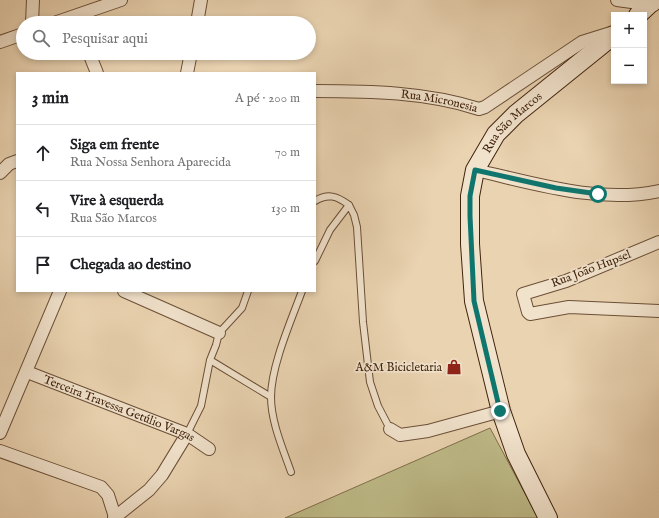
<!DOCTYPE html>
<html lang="pt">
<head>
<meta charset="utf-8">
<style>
  :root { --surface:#fff; --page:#f2f2f2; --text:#202124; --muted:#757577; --line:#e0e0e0 }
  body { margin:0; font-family:"IM FELL English",serif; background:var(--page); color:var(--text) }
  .controls { position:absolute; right:12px; top:12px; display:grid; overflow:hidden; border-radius:0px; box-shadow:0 2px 6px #0003 }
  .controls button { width:36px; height:36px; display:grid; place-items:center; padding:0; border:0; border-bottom:1px solid var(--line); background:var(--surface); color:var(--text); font:20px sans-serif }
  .stop { position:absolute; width:12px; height:12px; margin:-9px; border:3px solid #0f766e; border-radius:50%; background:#fff }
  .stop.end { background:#0f766e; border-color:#fff; box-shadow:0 1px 4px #0008 }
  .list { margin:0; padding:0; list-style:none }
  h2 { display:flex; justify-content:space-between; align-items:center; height:52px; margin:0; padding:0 16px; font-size:17px }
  h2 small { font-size:13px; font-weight:400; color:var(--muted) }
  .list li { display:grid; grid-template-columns:26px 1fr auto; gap:12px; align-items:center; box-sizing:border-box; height:56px; padding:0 16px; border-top:1px solid var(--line) }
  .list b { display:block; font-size:15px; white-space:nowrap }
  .list p { margin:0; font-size:13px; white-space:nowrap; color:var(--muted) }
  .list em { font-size:13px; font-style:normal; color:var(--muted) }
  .icon { flex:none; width:22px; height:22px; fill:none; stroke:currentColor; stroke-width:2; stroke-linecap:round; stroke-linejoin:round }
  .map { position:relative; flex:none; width:659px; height:518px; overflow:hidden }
  .search { position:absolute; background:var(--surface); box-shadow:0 2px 6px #0003; left:16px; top:16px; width:300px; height:44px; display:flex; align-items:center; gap:10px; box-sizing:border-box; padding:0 14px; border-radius:22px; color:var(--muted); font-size:15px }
  .panel { position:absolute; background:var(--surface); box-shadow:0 2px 6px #0003; left:16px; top:72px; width:300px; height:220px; border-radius:0px }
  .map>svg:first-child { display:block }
  .green { fill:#bdba87; stroke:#7f6e4a }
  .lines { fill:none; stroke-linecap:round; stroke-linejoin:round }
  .lane-casing { stroke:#6b4f36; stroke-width:8 }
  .street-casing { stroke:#6b4f36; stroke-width:14 }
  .secondary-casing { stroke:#41230d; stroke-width:20 }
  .lane { stroke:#f1e2cc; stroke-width:6 }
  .street { stroke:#f1e2cc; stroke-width:12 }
  .secondary { stroke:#f1e2cc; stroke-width:18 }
  .route { stroke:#0f766e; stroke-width:5 }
  .labels { text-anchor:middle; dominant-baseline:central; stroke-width:3.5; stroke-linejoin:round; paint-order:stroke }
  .street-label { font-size:12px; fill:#41230d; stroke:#f1e2cc }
  .poi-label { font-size:12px; fill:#41230d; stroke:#f1e2cc; text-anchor:end }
</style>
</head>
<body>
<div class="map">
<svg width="659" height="518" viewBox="0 0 659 518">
  <rect width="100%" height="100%" fill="#ead3b1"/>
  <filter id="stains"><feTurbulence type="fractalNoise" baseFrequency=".005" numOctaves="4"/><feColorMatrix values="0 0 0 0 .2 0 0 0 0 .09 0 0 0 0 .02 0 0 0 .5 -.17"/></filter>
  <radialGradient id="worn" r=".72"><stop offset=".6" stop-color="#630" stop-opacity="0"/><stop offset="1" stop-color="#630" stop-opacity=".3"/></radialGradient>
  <path class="green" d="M490 428 538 518H285Z"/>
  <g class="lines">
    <g class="lane-casing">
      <path id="lane" d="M315 201C328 193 337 196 349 205L330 230 315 261
        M349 205 354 215 357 227 363 322 370 382 378 406 390 429
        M210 360 271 397
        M187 434 201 406 210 360 216 345 219 333 242 308 248 291
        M291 472C283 449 271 422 271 397 271 366 291 321 302 291"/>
    </g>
    <g class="street-casing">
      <g id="street">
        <path d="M617 0 654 5"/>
        <path d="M32 23 33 0"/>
        <path d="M54 23 121 0"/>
        <path d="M197 23 201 0"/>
        <path d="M0 42 23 34"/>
        <path d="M89 53 97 73"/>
        <path d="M187 73 191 53"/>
        <path id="s1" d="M315 91C369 91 427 92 479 109L485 107 582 42 614 32"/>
        <path d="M475 170C534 183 598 204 659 191"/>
        <path d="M0 173 9 164 17 161"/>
        <path d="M659 242 566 281 523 294 528 312 530 314 569 307 659 311"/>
        <path d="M124 291 219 333"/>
        <path id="s2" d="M27 372 187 434 209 449"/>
        <path d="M390 429 400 435 428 431 501 411"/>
        <path d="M0 433 60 291"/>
        <path d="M0 451 101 487 108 495 115 517"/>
        <path d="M114 518 149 490 162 475 187 434"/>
      </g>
    </g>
    <g class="secondary-casing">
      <g id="secondary">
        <path d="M638 15 654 0"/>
        <path id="s3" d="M548 518 516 454 501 411 474 301 470 244V196L475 170 496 134 516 114 614 35"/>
      </g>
    </g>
    <use href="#lane" class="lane"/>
    <use href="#street" class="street"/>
    <use href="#secondary" class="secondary"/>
  </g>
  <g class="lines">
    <path class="route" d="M500 411 474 301 470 216V196L475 170 556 188 598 194"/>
  </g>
  <defs>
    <g id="shop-bare" transform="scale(1.2)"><path d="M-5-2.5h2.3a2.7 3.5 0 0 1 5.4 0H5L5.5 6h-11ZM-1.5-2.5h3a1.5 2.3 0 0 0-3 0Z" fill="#8f2418" stroke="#f1e2cc" stroke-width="2.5" paint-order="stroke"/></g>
  </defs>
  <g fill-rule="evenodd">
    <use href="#shop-bare" x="454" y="367"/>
  </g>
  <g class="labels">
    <g class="street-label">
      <text stroke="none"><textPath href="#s1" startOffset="125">Rua Micronesia</textPath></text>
      <text stroke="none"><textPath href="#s3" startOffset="423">Rua São Marcos</textPath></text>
      <text transform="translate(591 269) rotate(-21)">Rua João Hupsel</text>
      <text stroke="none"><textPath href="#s2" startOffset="99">Terceira Travessa Getúlio Vargas</textPath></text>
    </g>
    <g class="poi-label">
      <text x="442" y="367">A&amp;M Bicicletaria</text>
    </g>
  </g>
  <rect width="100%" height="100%" filter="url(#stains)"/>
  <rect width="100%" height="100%" fill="url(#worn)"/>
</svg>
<div class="controls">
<button>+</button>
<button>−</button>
</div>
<div class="stop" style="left:598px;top:194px"></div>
<div class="stop end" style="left:500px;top:411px"></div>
<div class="search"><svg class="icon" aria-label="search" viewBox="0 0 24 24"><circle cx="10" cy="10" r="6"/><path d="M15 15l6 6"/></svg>Pesquisar aqui</div>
<section class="panel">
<h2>3 min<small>A pé · 200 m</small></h2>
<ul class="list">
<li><svg class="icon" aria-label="ahead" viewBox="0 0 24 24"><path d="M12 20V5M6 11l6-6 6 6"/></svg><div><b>Siga em frente</b><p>Rua Nossa Senhora Aparecida</p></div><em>70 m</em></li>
<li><svg class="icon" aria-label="left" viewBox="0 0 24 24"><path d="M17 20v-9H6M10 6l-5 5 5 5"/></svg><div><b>Vire à esquerda</b><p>Rua São Marcos</p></div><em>130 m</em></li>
<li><svg class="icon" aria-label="arrive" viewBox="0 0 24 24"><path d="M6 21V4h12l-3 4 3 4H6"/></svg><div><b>Chegada ao destino</b></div></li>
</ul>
</section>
</div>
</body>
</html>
